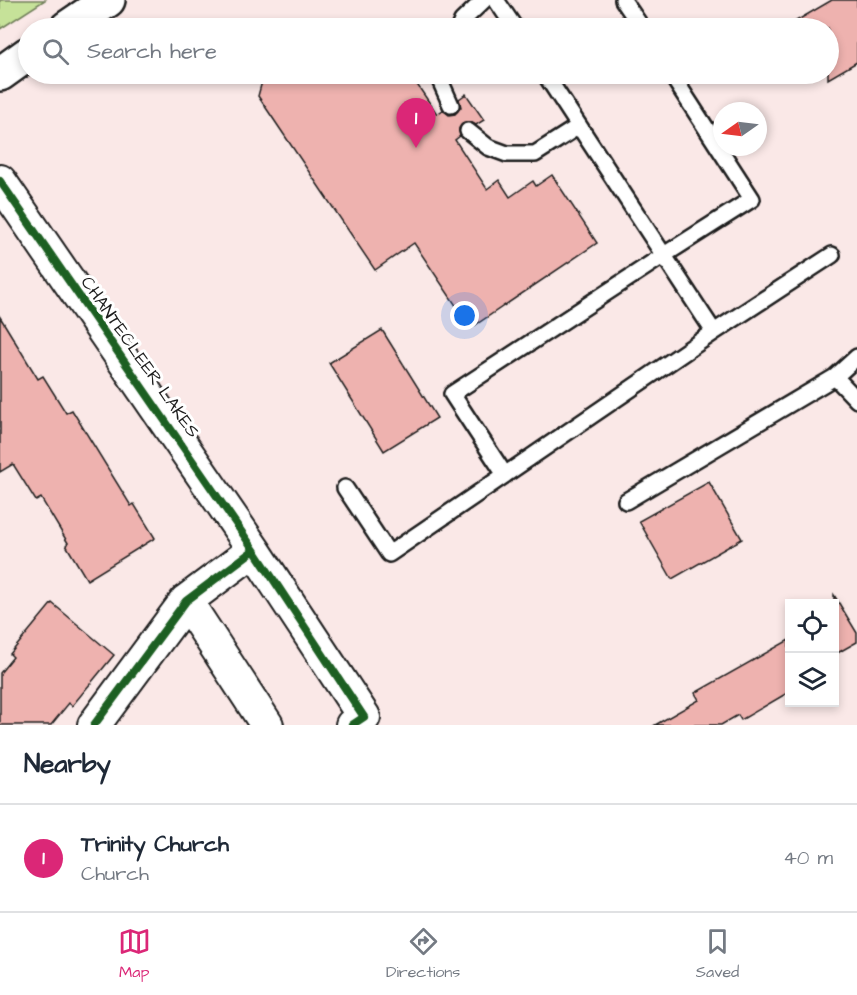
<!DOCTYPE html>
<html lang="en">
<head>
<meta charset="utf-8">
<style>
  :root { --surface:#fff; --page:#f6f6f7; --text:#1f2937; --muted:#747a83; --line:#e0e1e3; --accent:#db2777 }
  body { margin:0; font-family:"Architects Daughter",sans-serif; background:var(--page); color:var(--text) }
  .controls { position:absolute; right:18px; bottom:18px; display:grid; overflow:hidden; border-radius:0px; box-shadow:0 3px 9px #0003 }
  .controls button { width:54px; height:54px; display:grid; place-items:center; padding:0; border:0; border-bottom:2px solid var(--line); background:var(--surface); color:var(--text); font:30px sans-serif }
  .compass { position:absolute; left:713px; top:102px; width:54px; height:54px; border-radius:50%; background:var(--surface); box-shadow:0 3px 9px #0003; rotate:256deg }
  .you { position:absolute; left:465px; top:316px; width:21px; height:21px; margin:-15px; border:4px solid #fff; border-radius:50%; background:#1a73e8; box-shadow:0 0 0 9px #1a73e833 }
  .badge { display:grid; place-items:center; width:39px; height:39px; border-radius:50%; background:var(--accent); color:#fff; font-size:20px; font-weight:700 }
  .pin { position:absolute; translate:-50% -50px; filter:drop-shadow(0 2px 3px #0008) }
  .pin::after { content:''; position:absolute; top:32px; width:21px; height:18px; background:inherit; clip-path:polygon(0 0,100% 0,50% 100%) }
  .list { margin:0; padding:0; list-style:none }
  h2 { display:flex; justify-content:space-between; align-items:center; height:78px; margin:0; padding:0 24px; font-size:26px }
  h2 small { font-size:20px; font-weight:400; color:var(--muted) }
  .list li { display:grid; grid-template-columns:39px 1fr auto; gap:18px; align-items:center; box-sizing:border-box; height:108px; padding:0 24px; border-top:2px solid var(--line) }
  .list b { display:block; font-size:22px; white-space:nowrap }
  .list p { margin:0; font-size:20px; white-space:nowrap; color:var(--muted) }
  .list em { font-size:20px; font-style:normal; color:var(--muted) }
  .icon { flex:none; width:33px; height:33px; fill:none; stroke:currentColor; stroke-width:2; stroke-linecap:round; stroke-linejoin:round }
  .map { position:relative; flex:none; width:857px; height:725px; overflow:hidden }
  .search { position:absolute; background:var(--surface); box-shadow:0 3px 9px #0003; left:18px; right:18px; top:18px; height:66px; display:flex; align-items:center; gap:15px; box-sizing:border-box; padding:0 21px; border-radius:33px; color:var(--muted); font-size:22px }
  .sheet { height:186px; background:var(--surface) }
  nav { display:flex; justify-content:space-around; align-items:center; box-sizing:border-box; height:84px; border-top:2px solid var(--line); background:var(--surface); font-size:16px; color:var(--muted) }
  nav a { display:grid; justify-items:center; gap:3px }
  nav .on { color:var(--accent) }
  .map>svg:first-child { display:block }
  .green { fill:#c6e299; stroke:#717f5a; stroke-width:1.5 }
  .building { fill:#eeb2af; stroke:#1c1c1c; stroke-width:1.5 }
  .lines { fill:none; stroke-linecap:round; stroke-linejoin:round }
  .service-casing { stroke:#1c1c1c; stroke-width:20 }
  .minor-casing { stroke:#1c1c1c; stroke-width:36 }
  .tertiary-casing { stroke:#1c1c1c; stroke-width:38 }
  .service { stroke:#fff; stroke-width:15 }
  .minor { stroke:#fff; stroke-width:32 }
  .tertiary { stroke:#fff; stroke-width:33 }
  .cycleway-casing { stroke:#fff; stroke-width:11 }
  .cycleway { stroke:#1b5e20; stroke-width:8 }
  .labels { text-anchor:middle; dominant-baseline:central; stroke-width:6; stroke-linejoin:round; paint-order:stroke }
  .street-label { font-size:18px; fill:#1c1c1c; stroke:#fff }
</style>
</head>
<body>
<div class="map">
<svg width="857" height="725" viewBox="0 0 857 725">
  <rect width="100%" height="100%" fill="#fae8e7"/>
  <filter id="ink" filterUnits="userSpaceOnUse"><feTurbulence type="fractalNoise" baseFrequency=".0167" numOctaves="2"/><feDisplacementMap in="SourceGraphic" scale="12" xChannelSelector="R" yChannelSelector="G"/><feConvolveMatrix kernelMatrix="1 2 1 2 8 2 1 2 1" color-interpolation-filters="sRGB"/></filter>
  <g filter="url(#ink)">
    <path class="green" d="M0 0H45L0 29Z"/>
    <path class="building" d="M832 0H857V62L828 79V28H784Z
      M264 74H410L437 114 443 110 449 115 455 114 461 107 459 99 466 94 484 120 476 125 470 122H464L459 129 460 136 455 140 487 189 499 180 510 197 533 181 536 186 552 175 597 243 471 328 414 243 375 270 258 96Z
      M0 317 38 379 43 376 66 413 72 410 131 506 134 504 155 538 87 580 66 545 68 543 41 498 36 501 13 464 0 472Z
      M382 330 437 418 384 451 329 363Z
      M709 482 742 539 672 579 639 521Z
      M834 595 857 633V642L834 655Z
      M52 603 114 655 72 706 69 703 51 725H0V673L13 657 10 654Z
      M789 640V692L741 720 738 715 721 725H655L699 700 695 693Z"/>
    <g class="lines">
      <g class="service-casing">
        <path id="service" d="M496 0 515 28
          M623 0 642 28
          M459 28 462 21 484 0
          M440 74 439 78 451 105
          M545 74 714 332
          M468 131 488 147 507 154H535L579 126
          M835 377 857 400
          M505 475 452 394 664 255 752 199 671 74
          M345 488 389 554 714 332 832 255
          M626 501 835 377 857 357"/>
      </g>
      <g class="minor-casing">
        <path id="minor" d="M0 181 254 550 186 601 94 725
          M254 550 364 717 352 725
          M186 601 267 725"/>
      </g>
      <g class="tertiary-casing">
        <path id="tertiary" d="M67 28 108 0
          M0 74 28 54"/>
      </g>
      <use href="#service" class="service"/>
      <use href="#minor" class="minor"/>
      <use href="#tertiary" class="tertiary"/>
      <g class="cycleway-casing">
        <path id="cycleway" d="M0 181 254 550 186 601 94 725
          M254 550 364 717 352 725"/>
      </g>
      <use href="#cycleway" class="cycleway"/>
    </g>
  </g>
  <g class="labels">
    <g class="street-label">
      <text transform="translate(140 357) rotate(55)">CHANTECLEER LAKES</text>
    </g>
  </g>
</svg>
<div class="controls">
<button><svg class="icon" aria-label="locate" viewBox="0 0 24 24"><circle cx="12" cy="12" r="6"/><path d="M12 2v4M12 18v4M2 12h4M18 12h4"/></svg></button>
<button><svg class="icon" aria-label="layers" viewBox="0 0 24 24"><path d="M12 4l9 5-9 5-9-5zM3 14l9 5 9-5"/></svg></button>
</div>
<svg class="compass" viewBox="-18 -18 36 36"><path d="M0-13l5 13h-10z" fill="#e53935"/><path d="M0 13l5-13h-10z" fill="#747a83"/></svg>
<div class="you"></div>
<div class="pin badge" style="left:416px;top:148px">1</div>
<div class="search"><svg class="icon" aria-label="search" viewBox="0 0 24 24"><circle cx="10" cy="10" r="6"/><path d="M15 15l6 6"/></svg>Search here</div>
</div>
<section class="sheet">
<h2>Nearby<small></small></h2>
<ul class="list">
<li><span class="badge">1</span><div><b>Trinity Church</b><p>Church</p></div><em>40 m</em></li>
</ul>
</section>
<nav>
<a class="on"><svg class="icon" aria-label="map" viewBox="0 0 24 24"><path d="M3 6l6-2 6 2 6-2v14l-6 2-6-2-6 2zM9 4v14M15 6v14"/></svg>Map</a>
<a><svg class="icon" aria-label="directions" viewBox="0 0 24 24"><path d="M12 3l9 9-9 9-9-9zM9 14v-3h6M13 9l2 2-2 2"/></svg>Directions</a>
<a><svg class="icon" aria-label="saved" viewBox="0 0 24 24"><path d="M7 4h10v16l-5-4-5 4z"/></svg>Saved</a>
</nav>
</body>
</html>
